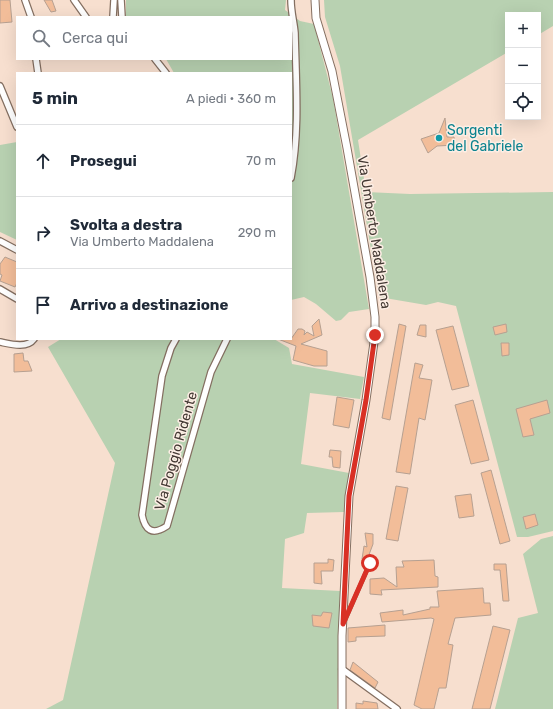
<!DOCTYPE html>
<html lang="it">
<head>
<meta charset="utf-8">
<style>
  :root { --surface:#fff; --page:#f6f6f7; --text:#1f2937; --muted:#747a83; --line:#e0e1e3 }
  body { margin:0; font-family:Rubik,sans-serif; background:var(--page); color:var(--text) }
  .controls { position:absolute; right:12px; top:12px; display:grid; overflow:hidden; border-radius:0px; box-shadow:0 4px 16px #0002 }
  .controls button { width:36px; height:36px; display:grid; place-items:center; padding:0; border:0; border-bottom:1px solid var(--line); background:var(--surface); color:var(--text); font:20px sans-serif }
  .stop { position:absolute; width:12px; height:12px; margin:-9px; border:3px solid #d93025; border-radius:50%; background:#fff }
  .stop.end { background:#d93025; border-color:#fff; box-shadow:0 1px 4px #0008 }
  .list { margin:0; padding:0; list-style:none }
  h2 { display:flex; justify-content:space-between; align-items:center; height:52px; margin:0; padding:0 16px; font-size:17px }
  h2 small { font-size:13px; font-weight:400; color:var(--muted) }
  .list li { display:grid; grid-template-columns:26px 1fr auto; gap:12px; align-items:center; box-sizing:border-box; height:72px; padding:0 16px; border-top:1px solid var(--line) }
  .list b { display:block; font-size:15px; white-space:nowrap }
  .list p { margin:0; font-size:13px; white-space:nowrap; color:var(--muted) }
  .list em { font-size:13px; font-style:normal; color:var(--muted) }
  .icon { flex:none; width:22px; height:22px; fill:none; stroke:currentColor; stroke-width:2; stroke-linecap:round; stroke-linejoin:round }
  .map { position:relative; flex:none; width:553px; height:709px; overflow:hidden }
  .search { position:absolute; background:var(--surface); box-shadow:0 4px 16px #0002; left:16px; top:16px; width:276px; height:44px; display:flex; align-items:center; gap:10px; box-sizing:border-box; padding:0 14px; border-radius:0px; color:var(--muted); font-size:15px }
  .panel { position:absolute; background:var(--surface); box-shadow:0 4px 16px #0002; left:16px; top:72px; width:276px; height:268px; border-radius:0px }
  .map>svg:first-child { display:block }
  .green { fill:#b8d1b1 }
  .building { fill:#f2bd99; stroke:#b6a091 }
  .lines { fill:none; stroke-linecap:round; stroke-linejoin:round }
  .service-casing { stroke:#846f61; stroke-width:4.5 }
  .minor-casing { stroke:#846f61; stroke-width:8 }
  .tertiary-casing { stroke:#846f61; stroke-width:9 }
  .service { stroke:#fff; stroke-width:2.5 }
  .minor { stroke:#fff; stroke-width:5.5 }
  .tertiary { stroke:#fff; stroke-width:7 }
  .route { stroke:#d93025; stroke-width:5 }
  .culture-dot { fill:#0f9aa8; stroke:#fdeee5; stroke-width:1.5 }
  .labels { text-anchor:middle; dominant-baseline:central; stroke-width:3; stroke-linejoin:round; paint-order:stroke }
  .culture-label { font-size:14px; fill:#0d838f; stroke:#fdeee5; text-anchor:start }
  .street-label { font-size:14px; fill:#433933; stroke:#fdeee5 }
</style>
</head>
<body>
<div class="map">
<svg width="553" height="709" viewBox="0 0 553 709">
  <rect width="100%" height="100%" fill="#f7dfcf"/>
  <path class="green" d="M126 0H286L285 10 300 21 314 24 333 98 369 309 349 312 341 320 336 321 316 304 304 297 291 300V73H174L166 59H291V17H126Z
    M324 0H553V26L538 35V15H508V52L358 140 366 192 410 194 553 192V531L528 537H517L456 306 438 302 426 305 379 297 340 66 325 17Z
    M17 142V240L0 232V145Z
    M61 339H274L289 348 292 364 364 377 360 399 310 393 301 464 349 473 344 512 307 513 304 533 285 539 282 588 340 591 337 709H46L63 700 115 463 48 347Z
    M553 536V709H495L518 618 538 613 523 554 541 539Z"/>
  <path class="building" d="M0 0H10L12 22 0 23Z
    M44 0H52L56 11 51 12Z
    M445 118 447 137H454L455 145 437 146 428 153 421 139 439 133Z
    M5 257 17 262V283L15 287 0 281 2 275 0 274V264Z
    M319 319 322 335 301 344 327 351V366H314L293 360 296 346 278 339H291L298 329H302L305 331 304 335 307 332 314 336 312 326Z
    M399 324 406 326 390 420 382 418Z
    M506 324 507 332 495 335 493 327Z
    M420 325H426V337L417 335Z
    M453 326 469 386 452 390 436 330Z
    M501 343H509V355L502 356Z
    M23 353 24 361H28L32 371 14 372V354Z
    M415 363 423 365 419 378 432 380 425 420 419 418 410 474 396 472Z
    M337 397 354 400 349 428 333 425Z
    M473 400 489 460 471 464 455 405Z
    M547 400 550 413 530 419 534 435 523 437 516 409Z
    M330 450 341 451 340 468 333 467 332 457H329Z
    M491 470 510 541 500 544 481 473Z
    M396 486 408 488 398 541 386 539Z
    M471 494 474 516 459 518 455 496Z
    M535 514 538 525 526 529 523 517Z
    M365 533 373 534V544L367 560 362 559 364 546 367 547Z
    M328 559 334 560 333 571H321L322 584 314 583V563H328Z
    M434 560 435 576 438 577V587L381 590 382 595 370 594V579L384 578 397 587 396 567H404L402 561Z
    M494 564H506L509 601H503L500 570H494Z
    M483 588 484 603H490L491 615 455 618 448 644 453 645 446 688H439L434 709H422L414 705 434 619 431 618 382 622 380 613 403 610V615L430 609V607H439L437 591Z
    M323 612 332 613 329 628 313 626 312 615 321 616Z
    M385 625V636L356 637V641L348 642V628Z
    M493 626 510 630 490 709H472Z
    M353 662 378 682 375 688 350 670Z
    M363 701 377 703 378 709H356V703L363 704Z"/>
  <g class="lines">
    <g class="service-casing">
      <path id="service" d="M345 620 370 563"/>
    </g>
    <g class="minor-casing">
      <path id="minor" d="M25 0 31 17
        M74 0 86 17
        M121 0 122 17
        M113 17 114 0
        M36 59 38 73
        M155 59 166 73
        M0 86 17 127
        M291 178C300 131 296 81 295 33 294 22 291 12 291 0
        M0 241 17 250
        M0 289 17 299
        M176 339 171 348 162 376 142 515C145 530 152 536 167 526L211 372 227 339
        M0 342C10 344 27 349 34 339
        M342 669 397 709"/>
    </g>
    <g class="tertiary-casing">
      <path id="tertiary" d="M315 0 316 18 332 71 347 148 370 277 375 317V335L366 400 349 496 342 636V709"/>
    </g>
    <use href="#service" class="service"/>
    <use href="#minor" class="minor"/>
    <use href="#tertiary" class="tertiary"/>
  </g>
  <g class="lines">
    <path class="route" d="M370 563 343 624 349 496 366 400 375 335"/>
  </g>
  <circle class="culture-dot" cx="439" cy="138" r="4"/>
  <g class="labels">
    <g class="culture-label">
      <text x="447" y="130">Sorgenti<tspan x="447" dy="16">del Gabriele</tspan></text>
    </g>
    <g class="street-label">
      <text transform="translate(374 232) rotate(81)">Via Umberto Maddalena</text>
      <text transform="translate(176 451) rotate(-74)">Via Poggio Ridente</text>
    </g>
  </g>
</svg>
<div class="controls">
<button>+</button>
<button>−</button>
<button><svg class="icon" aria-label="locate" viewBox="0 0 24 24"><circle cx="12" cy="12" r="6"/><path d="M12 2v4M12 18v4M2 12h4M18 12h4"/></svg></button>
</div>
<div class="stop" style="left:370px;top:563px"></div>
<div class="stop end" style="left:375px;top:335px"></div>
<div class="search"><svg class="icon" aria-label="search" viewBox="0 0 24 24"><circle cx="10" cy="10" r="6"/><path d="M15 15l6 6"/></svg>Cerca qui</div>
<section class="panel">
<h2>5 min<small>A piedi · 360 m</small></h2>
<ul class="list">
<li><svg class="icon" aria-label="ahead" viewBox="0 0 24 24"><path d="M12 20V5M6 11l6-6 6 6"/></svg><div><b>Prosegui</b></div><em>70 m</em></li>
<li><svg class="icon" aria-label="right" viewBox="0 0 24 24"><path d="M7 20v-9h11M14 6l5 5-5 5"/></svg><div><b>Svolta a destra</b><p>Via Umberto Maddalena</p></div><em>290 m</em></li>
<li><svg class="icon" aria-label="arrive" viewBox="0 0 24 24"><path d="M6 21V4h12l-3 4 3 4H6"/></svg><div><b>Arrivo a destinazione</b></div></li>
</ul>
</section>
</div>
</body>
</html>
